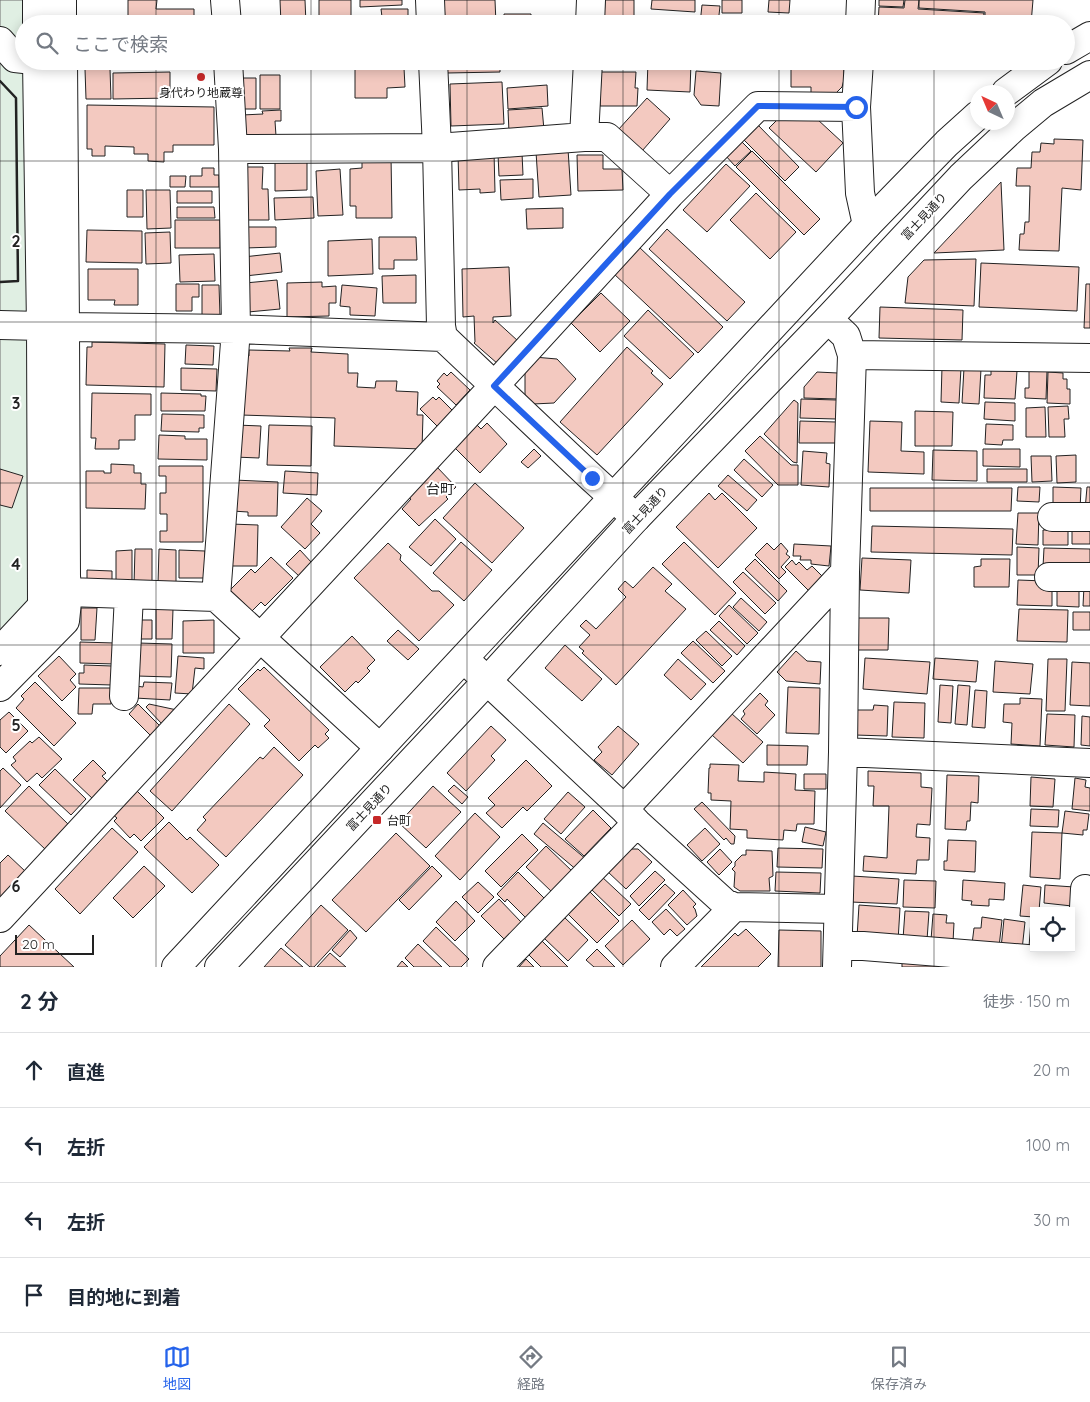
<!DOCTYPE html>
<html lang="ja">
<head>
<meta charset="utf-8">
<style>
  :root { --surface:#fff; --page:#f2f2f3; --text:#1f2937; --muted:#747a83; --line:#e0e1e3; --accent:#2563eb }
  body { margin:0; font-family:Quicksand,"Noto Sans JP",sans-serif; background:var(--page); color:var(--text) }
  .controls { position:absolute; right:15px; bottom:15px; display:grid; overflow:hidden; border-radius:0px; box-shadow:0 2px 12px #0003 }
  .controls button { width:45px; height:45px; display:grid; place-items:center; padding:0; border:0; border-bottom:1px solid var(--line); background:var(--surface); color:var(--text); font:25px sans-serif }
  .compass { position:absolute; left:970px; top:85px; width:45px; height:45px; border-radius:50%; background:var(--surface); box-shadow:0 2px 12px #0003; rotate:316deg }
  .scale { position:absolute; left:15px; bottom:12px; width:79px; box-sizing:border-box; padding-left:5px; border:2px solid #222; border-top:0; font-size:14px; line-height:18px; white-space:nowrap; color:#222; -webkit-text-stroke:4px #fff; paint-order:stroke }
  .stop { position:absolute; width:15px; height:15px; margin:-11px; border:4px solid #2563eb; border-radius:50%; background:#fff }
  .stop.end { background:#2563eb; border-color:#fff; box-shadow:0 1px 5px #0008 }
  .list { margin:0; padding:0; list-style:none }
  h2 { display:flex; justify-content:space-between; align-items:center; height:65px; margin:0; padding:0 20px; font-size:21px }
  h2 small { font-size:16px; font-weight:400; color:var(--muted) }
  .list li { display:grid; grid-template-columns:32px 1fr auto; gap:15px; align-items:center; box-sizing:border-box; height:75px; padding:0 20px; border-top:1px solid var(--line) }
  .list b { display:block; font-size:19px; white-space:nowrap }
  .list em { font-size:16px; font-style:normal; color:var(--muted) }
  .icon { flex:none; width:28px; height:28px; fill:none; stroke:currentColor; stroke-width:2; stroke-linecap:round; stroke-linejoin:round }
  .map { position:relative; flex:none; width:1090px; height:967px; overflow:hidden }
  .search { position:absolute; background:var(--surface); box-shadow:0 2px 12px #0003; left:15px; right:15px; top:15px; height:55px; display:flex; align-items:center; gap:12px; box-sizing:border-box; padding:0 18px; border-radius:28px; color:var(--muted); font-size:19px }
  .sheet { height:365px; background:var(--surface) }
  nav { display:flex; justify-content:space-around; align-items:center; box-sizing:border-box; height:70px; border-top:1px solid var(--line); background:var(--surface); font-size:14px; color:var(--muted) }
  nav a { display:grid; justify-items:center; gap:2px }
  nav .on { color:var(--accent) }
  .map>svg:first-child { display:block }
  .green { fill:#e0efe3; stroke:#6f6f6f }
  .building { fill:#f3c9c0; stroke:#222 }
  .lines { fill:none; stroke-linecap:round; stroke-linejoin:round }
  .minor-casing { stroke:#222; stroke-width:30 }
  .highway-casing { stroke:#222; stroke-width:30 }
  .minor { stroke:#fff; stroke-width:28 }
  .highway { stroke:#fff; stroke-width:28 }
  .wall { stroke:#222; stroke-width:2.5 }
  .route { stroke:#2563eb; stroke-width:6 }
  .grid { fill:none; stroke:#222; stroke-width:1; stroke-opacity:0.55 }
  .poi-dot { fill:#c62828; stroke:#fff; stroke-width:2 }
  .labels { text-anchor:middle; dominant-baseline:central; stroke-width:4; stroke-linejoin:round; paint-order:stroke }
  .poi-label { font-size:12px; fill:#222; stroke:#fff }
  .street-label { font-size:12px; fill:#222; stroke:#fff }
  .neighbourhood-label { font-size:14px; fill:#222; stroke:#fff }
  .grid-label { font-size:16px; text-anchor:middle; font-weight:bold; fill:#222; stroke:#fff; stroke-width:4; stroke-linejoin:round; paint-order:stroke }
</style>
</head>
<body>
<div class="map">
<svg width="1090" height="967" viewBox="0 0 1090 967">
  <rect width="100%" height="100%" fill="#fff"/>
  <path class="green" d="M0 0H51L24 24V61L53 612 0 669Z"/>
  <path class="building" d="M128 0H157L156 9H194V24H128Z
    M280 0H305L306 24H281Z
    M319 0H351V24H319Z
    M360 0H402V5L360 7Z
    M444 0H495L496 24H445Z
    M605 0H634V20H604Z
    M652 0H695V12L651 9Z
    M722 0H742V13H722Z
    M769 0H790L789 13 768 12Z
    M879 0H904L903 7 879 6Z
    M905 0H919L918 9 984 13 983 24H878L879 7 904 8Z
    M919 0H1033L1031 24H985V12L919 8Z
    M702 5 720 6 718 24H700Z
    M381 9H408V24H385V17H382Z
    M504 14H531V23L504 24Z
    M653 16 692 18 691 24H653Z
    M543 19H575L574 24H543Z
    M604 21 636 23 604 24Z
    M123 61H194V69H123Z
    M235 61H255V65L235 66Z
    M258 61H278V63L258 64Z
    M447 61H500V72L447 73Z
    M601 61H634V64L601 62Z
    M648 61H691L690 92 647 90Z
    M791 61H844V80L842 87 835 94 811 95V87H791Z
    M404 68 405 87 387 88V98H355V69Z
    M85 69H110L111 99H86Z
    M696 71 721 73 719 106 701 105 694 95Z
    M170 72V98L113 99V73Z
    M601 72H636L635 88H638L637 106H600Z
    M260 75H280V109H260Z
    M236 78H256V109H236Z
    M502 82 504 124 451 126 450 84Z
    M547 85 548 106 508 109 507 88Z
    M647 98 670 119 642 151 618 130Z
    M87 105 214 107V145H173V152H164V162L148 161V154H134V147L105 146V156H92V149H87Z
    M542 108 544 130 509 132 508 110Z
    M281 110V121H275L276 136 242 137V115L263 114 262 111Z
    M778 119H817L843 143 816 172 769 128Z
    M756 123 799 167 785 181 742 138Z
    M1054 139 1083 140 1081 190 1062 188 1059 251 1019 250 1020 234H1024L1025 222H1029L1030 186H1016L1017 168H1031L1032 152H1040L1041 143 1054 144Z
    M740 140 751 151 735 166 725 155Z
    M568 149 571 195 539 197 536 152Z
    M752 151 820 219 804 235 736 167Z
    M494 152 495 192 480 193V189L459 190 458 154Z
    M522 153 523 175 499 176 498 154Z
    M577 155H603V169H622L623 190 578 191Z
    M362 156H391L392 218H356V206H350V169L362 168Z
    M307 161V190L275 191V162Z
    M726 164 750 186 707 232 683 210Z
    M240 167H263L262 189H268L269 220H240Z
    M202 168H214V175H219V187H190V176H202Z
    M340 169 343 215 318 216 316 171Z
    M170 176H186L185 187H170Z
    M533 179V198L501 200 500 180Z
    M1001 182 1004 250 934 253Z
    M127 190H143V217H127Z
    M146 190H170L171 228 147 229Z
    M177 191H212V203H177Z
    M756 193 796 232 770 259 730 220Z
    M313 197 314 218 275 220 274 198Z
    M177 207H214L215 218H177Z
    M563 208V228L527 229 526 209Z
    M175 220H220V248H175Z
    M245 227H276V247L245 248Z
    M667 229 745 302 727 321 649 249Z
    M87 230 142 231V263L86 262Z
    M170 232 171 263 146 264 145 233Z
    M379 237H416L417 260H394V269H379Z
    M372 239 373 274 328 276V241Z
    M638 246 723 327 698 353 613 273Z
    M280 253 282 272 245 276 243 257Z
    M214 254 215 281 180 282 179 255Z
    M976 259 974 306 905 303 908 277 924 260Z
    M981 263 1079 267 1077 311 979 307Z
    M509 267 511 316 493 317V323L495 320 518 341 498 364 474 343 475 342 474 316 463 317 462 269Z
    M88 269H138V305H114L115 300H88Z
    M416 275V303H383L382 276Z
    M277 280 280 309 248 312 245 283Z
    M322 282V287L336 286V303H329V316L287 317V283Z
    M176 284H199V297H192V311H176Z
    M1086 284H1090V328H1084Z
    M202 285H219L220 316H202Z
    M342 285 377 288 375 316 350 315V307L340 306Z
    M601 293 630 321 600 352 571 323Z
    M880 307 963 310 962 340 879 338Z
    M648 310 694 354 670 379 624 336Z
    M92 342 165 344 164 387 86 385 87 347H92Z
    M186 345 214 346 213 365 185 364Z
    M627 347 653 371 651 373 663 384 597 455 560 422Z
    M289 348H312L311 352 348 354V373H358L357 387 375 388 376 381H397L396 391 418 392 417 415H423L422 449 334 446 335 418 241 415 243 355 249 356V350L290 351Z
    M534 357 557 359 576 379 554 403 533 404 525 397V368Z
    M942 367 961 368 959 403 941 402Z
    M181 368 217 369 216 391 181 390Z
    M964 368 981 369 979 404 962 403Z
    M991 370 1017 371 1015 399 984 398 985 375H991Z
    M1029 371H1047L1046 399 1025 398V388H1029Z
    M451 372 470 390 456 405 437 387 440 384 437 381 444 373 447 376Z
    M817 372 838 373V399L804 398V387Z
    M1048 372 1063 373V379H1067V389H1070V404L1047 403Z
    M92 393 151 394V415H135V440H119V449H95L96 438H91Z
    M161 393 201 394V396H206L205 411H161Z
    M433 397 436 400 439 397 453 411 438 427 420 409Z
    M801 399 837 400 836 419 800 418Z
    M794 400 798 403 797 463 793 462 764 434Z
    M985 402 1015 403V421L984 419Z
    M1068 406 1069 419H1064L1065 437H1049L1048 407Z
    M1045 407 1046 437H1026V408Z
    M915 411 953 412 952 446H915Z
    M162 414 204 415V428H199V432L161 431Z
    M800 421 836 422V443H799Z
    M870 421 902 422 901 451 924 452V474L868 472Z
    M487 423 507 444 480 473 454 447 477 425 481 429Z
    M986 424 1013 425V440H1003L1002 445 985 444Z
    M236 425 261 426 259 458 234 457Z
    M269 425 312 426 311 466 267 465Z
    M159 435 185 436V439H207V460L158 459Z
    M760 436 791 465H798V485H778L745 451Z
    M534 449 541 456 528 468 521 462Z
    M983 449H1020V467L983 466Z
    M933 450 977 451V481L932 480Z
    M803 451 827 453 826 463 830 464 829 487 801 485Z
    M1076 455V482L1057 483 1056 456Z
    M1031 456H1051L1052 481 1032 482Z
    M744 459 773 485 762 497 734 470Z
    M111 464 134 465V473H141V484H146L145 509 86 508V471H104V473H111Z
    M159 466H203V542H160V531H167V514H160V493H166V476H159Z
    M436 466 456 487 446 497 448 499 419 526 402 509 411 499 409 498 415 492 412 489Z
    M0 469 23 476 12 508 0 505Z
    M987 469H1027V482H987Z
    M285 471 318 473 317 495 283 493Z
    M728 475 757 500 747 511 718 486Z
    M234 480 278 482 277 516H248V512L232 511Z
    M475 483 524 528 492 563 443 518Z
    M1018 487H1040L1039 502 1017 501Z
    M1053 487 1081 488 1080 510 1053 509Z
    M1087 487H1090V510H1085Z
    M870 488H1012L1011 511H870Z
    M709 493 715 500 722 493 757 528 718 568 676 527Z
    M307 498 322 511 311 524 320 533 305 549 281 527Z
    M1018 513H1039L1038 545 1016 544Z
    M435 519 456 539 431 566 409 547Z
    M230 524 258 525 257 566H230Z
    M872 526 1013 529 1012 555 871 552Z
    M1090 527V544H1072V528Z
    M1043 530H1068V545H1043Z
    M461 542 492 570 464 601 433 573Z
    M684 542 736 593 715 615 662 564Z
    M388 543 401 555 400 560 432 591H439L454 605 419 641 354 578Z
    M767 543 774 550 781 543 788 551 786 554 790 557 781 567 786 572 779 579 755 555Z
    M794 544 831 546 829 566 811 564V560H800L801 556H793Z
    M1017 547 1039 548 1038 575H1017Z
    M1044 548 1090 549V568L1043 567Z
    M135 549H152V585H134Z
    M159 549 176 550V584H158Z
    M132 550V583H116V551Z
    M179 550 205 551V578H179Z
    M300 550 312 563 299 576 286 564Z
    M271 557 293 578 265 606 261 602 252 611 230 590 251 569 255 573Z
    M862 558 911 560 909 593 860 590Z
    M755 559 787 591 778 601 745 569Z
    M981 559H1010L1009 587H974V567L981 566Z
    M792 560 796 565 799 562 807 570 812 566 824 578 810 592 785 567Z
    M653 567 672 584 665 591 686 609 616 685 582 653 584 651 579 647 590 635 580 626 586 620 596 629 626 597 618 589 625 581 633 588Z
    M87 570 112 571V585H94L87 578Z
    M743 572 776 603 765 614 733 582Z
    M1018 580 1045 581 1052 589V606L1017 605Z
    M1057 586 1079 587V607L1057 606Z
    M1084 586H1090V606H1083Z
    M741 598 767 622 759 631 733 607Z
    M729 605 758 633 747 644 719 616Z
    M81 608H97L95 640H81Z
    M156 608 173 609 172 639H156Z
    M1019 609 1068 610 1067 642 1017 641Z
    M1073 612H1090V630H1073Z
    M857 618H889L888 650H857Z
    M139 620H152V639H139Z
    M214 620V653H183V621Z
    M719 621 745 646 737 655 710 630Z
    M398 630 419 649 408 660 387 641Z
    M706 631 732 656 722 666 696 640Z
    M352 636 375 660 367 668 370 671 358 683 356 681 345 692 320 667Z
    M693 641 725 671 713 683 681 653Z
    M80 642 115 643V664L80 663Z
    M138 643 172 644 171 677 137 676Z
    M565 645 602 679 582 701 545 668Z
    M796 651 807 661 821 662 820 684 786 681 777 672Z
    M59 656 76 674 70 680 76 687 62 701 38 676Z
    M178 656 204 658V669L195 668 192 694 175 693Z
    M865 658 930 662 927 694 863 689Z
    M935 658 978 661 976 682 933 679Z
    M678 659 706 684 691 700 664 675Z
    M1048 659H1067L1065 711H1046Z
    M995 661 1033 664 1030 694 993 692Z
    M1072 662 1090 663V706L1070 705Z
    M84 665 112 666V685L79 684V673H84Z
    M264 667 329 730 325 734 329 738 318 748 315 745 299 761 264 726 270 720 238 689 258 669 260 671Z
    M35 682 76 723 54 746 16 708 24 699 21 696Z
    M144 682 172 683 170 700 135 698 136 686 143 687Z
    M940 685 953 686 951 723 938 722Z
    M958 685 970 686 967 725 955 724Z
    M788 687 820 688 819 734 786 733Z
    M79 688H111V704H93L92 714H78Z
    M975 690 987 691 985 728 972 727Z
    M760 693 768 701 765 705 775 715 757 734 741 719 745 714 743 711Z
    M1020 698 1042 699 1040 746 1011 744 1012 723 1003 722 1004 704H1020Z
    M894 702 925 703 924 738 892 737Z
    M138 704 160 726 151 736 129 714Z
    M149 704 177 710 162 724 146 707Z
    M229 704 250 724 172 811 150 791Z
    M874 705 888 706 887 736 855 735 856 710H873Z
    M9 712 28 731 6 753 0 747V720Z
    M731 713 763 742 743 763 712 735Z
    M1047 714 1075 715 1074 747 1045 745Z
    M1082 716 1090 717V746L1081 745Z
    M491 726 506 740 491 756 495 760 466 791 447 773Z
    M618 726 639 744 612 775 594 760 602 752 598 747Z
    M39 737 62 759 42 778 37 773 27 782 11 765 16 761 13 757 30 741 32 743Z
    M767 745 808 746 807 765H767Z
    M274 747 303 775 226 857 197 830 206 820 203 817 260 757 263 759Z
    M93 760 106 773 102 776 110 784 94 800 73 780Z
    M526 760 552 786 527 811 523 807 502 828 486 813 495 805 488 798Z
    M710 764 739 765 738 781 764 782V772L796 774 795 790 815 791 814 824H797L796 831 784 830 783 840 747 838V830L730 829 731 801 711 800V793H708L709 768H710Z
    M3 768 21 785 0 808V771Z
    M55 769 86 799 71 815 39 785Z
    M868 771 921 773V787L932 788 930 825 917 824 916 837 930 838 929 860H917L916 874 863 871 864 856 887 858 889 806H873L874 786H868Z
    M804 774H826V789H804Z
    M947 775 979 776 978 803 971 802 970 821H967L966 830 945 829Z
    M1031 777 1055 779 1053 807 1030 806Z
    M1075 778 1086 780 1085 787 1090 788V811L1072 809Z
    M454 785 468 797 462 804 448 791Z
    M29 786 70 826 46 850 5 811Z
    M433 786 461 812 426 848 399 823Z
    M136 790 164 818 141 841 134 834 130 838 114 821 117 818 112 814Z
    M568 792 585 807 561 834 544 819Z
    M702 802 735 836 734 844H731L726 838 724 840 694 809Z
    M1031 809 1059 810 1058 827 1030 826Z
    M593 810 611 828 584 856 565 839Z
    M1065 811 1089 814 1087 830H1083V835L1062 833Z
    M475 813 500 837 460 880 435 856Z
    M169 822 187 840 190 837 219 865 192 893 144 847Z
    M543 823 587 860 578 871 534 834Z
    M805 827 826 832 823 846 802 842Z
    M112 828 138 852 80 914 55 889Z
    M705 828 720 844 702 861 687 845Z
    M1032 832 1062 833 1060 879 1030 877Z
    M396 833 430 866 366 932 332 900Z
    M522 834 538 850 501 887 485 871Z
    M948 840 976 841 975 872 944 870V861H947Z
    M546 846 573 872 553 893 526 867Z
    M778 848 823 849 822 868 777 867Z
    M628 849H638L652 862 626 889 607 871Z
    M720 849 732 862 719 875 707 862Z
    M746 850 772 851 773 876 769 878 770 891H740L734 887 735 872 732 869 735 866V862L742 855H746Z
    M8 855 26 872 0 898V863Z
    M144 866 165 886 133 918 113 898Z
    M432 866 442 876 409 910 399 900Z
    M655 871 665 880 639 906 630 896Z
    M518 872 548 902 529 921 507 899 505 902 497 894Z
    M776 872 821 873 820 893 775 891Z
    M601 876 631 904 619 916 590 888Z
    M852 876 899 879 897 904 851 902Z
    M904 880 936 881 935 908 903 907Z
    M963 880 1005 883 1004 900 989 899V906L971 905 972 901 962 900Z
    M478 882 494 897 478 913 462 897Z
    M665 884 675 893 649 920 639 910Z
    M1023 885 1041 887 1039 911H1034V917L1020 916Z
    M1045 885 1074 887 1072 906 1044 903Z
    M683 890 696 904 693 907 695 909 697 916 687 925 668 905Z
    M589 891 619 921 597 943 567 913Z
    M499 899 521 922 504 939 481 916Z
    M456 901 475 921 455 941 436 922Z
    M321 905 348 930 314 967H310L285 945Z
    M859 905 900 908 898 941 857 937Z
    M666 909 685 929 677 936 670 929 664 935 652 922Z
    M905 911 929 912 927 940 903 939Z
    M933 914 947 915 946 923H954L953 942 931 940Z
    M564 917 588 940 568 961 544 938Z
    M982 917 1002 920 999 947 972 944 974 928H981Z
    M1004 919 1025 922 1022 950 1001 948Z
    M632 920 650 939 623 965 605 946Z
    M1031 920H1034V947H1029Z
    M29 925 74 967H0V956Z
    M436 927 469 959 461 967H450L423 941Z
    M746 929 771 954 758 967H701L735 933 738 936Z
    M350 930 357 938 340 957 332 950Z
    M779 930 821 931V967H778Z
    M542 941 568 967H541L529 955Z
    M418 944 442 967H414L405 958Z
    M281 948 303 967H264Z
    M597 949 615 967H594L586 960Z
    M330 953 346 967H317Z
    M526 959 534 967H519Z
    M902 960 943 964V967H902Z
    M402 961 408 967H397Z"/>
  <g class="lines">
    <g class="minor-casing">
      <path id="minor" d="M37 0V24
        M62 0V24
        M225 0 227 24
        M430 0 431 24
        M590 24 591 0
        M860 24 861 0
        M0 41 15 58 24 59
        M433 61 437 148 441 326 443 337 592 478 636 518
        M588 61 584 137H607L670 194
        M859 61 856 107 860 193 867 225
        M233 149 437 148 584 137
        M828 319 846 336 852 355 845 572 843 752 837 967
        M0 325 41 326
        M65 327 236 329 443 337
        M852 355 1090 358
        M1052 517H1090
        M1049 577H1090
        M68 592 216 597 380 748
        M216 597 236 329 233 149 228 61
        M0 651 42 606 41 326 37 61
        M464 659 624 809 637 823 725 903 734 907 838 909
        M0 687 65 621 68 592 66 577 65 327 63 61
        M124 696 129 595
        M843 752 1090 763
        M624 809 845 572
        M0 918 494 386 670 194 758 106 856 107
        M838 944 1090 964
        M1081 964 1085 889
        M497 967 637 823
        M675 967 734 907"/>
    </g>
    <g class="highway-casing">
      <path id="highway" d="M1066 50 1090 36
        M1006 92 1048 61
        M176 967 867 225 947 143 978 115
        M219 967 487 681 636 518 828 319 961 177 1013 128 1043 103 1090 75"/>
    </g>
    <use href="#minor" class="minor"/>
    <use href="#highway" class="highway"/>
    <path class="wall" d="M0 81 16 98 18 281 0 282"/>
  </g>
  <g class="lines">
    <path class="route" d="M592 478 494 386 670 194 758 106 856 107"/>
  </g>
  <path class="grid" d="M156 0V24M311 0V24M467 0V24M623 0V24M779 0V24M934 0V24M156 61V967M311 61V967M467 61V967M623 61V967M779 61V967M934 61V967M0 161H1090M0 322H1090M0 483H1090M0 645H1090M0 806H1090"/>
  <g class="poi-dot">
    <circle cx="201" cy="77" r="5"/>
    <rect x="372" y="815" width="10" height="10" rx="2.5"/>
  </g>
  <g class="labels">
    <g class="poi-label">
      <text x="201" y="92">身代わり地蔵尊</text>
      <text x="387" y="820" text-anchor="start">台町</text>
    </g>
    <g class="street-label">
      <text transform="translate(924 216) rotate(-47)">富士見通り</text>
      <text transform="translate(645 510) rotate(-47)">富士見通り</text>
      <text transform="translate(369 807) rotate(-47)">富士見通り</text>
    </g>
    <g class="neighbourhood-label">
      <text x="440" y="489">台町</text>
    </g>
  </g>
  <g class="grid-label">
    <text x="16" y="247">2</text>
    <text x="16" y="409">3</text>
    <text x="16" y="570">4</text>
    <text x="16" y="731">5</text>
    <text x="16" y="892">6</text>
  </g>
</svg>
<div class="controls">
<button><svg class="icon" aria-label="locate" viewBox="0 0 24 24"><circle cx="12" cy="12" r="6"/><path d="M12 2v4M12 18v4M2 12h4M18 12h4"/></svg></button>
</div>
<svg class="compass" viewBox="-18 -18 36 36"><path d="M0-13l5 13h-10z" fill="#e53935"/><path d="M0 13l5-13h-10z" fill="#747a83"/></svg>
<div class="scale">20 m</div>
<div class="stop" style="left:856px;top:107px"></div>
<div class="stop end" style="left:592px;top:478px"></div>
<div class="search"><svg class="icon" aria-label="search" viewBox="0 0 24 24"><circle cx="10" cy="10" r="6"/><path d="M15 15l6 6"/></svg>ここで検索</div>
</div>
<section class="sheet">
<h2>2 分<small>徒歩 · 150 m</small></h2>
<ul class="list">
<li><svg class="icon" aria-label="ahead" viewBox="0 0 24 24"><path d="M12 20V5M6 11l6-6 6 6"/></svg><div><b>直進</b></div><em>20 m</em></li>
<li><svg class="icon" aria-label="left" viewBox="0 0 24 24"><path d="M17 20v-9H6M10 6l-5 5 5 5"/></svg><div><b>左折</b></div><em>100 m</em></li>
<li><svg class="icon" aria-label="left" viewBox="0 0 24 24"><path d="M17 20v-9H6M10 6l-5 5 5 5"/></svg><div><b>左折</b></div><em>30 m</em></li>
<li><svg class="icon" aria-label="arrive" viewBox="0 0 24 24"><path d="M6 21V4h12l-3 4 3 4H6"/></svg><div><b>目的地に到着</b></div></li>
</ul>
</section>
<nav>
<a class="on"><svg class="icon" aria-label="map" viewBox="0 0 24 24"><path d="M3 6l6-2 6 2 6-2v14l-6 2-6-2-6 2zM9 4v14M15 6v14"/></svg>地図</a>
<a><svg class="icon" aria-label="directions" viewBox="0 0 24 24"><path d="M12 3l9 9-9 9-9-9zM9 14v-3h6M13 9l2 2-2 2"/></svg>経路</a>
<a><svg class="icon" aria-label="saved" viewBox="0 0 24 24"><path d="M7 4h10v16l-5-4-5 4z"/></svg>保存済み</a>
</nav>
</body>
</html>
